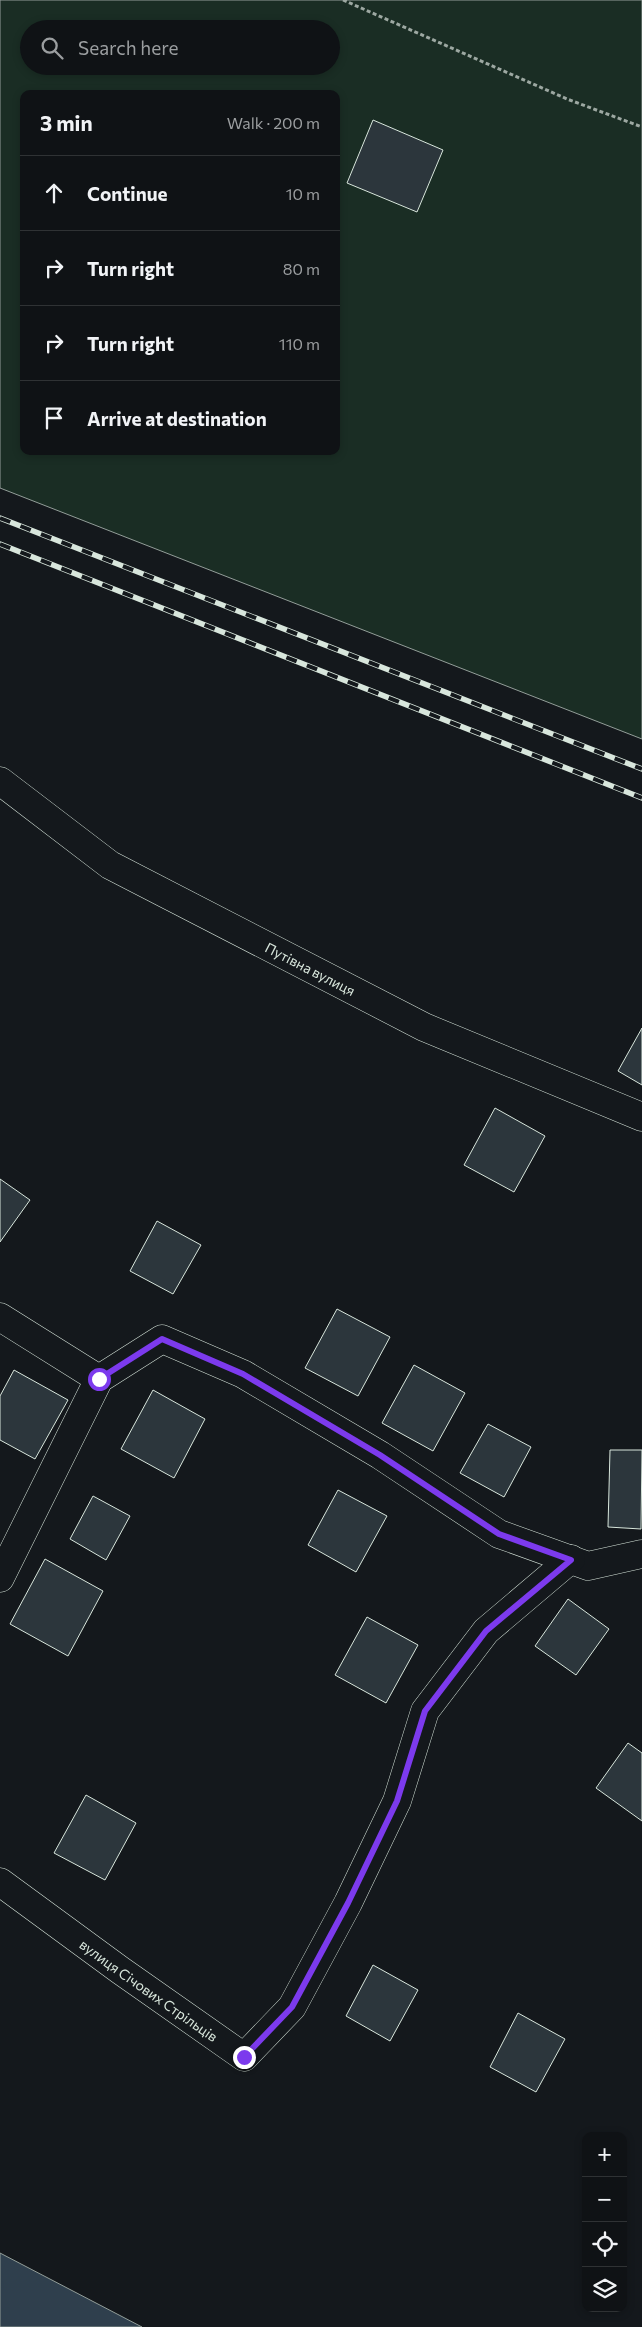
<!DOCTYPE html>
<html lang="en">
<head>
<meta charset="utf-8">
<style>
  :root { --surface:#0f1215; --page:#181b1e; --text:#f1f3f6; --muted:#9b9ea0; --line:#2f3234 }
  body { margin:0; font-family:Commissioner,sans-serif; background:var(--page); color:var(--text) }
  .controls { position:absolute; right:15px; bottom:15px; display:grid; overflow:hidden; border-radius:10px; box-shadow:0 2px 8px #0003 }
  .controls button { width:45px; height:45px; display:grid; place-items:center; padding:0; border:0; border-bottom:1px solid var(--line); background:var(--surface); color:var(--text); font:25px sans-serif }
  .stop { position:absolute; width:15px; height:15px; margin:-11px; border:4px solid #7c3aed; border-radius:50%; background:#fff }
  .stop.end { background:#7c3aed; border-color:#fff; box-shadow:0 1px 5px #0008 }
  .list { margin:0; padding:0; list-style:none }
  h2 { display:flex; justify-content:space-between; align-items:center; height:65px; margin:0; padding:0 20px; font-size:21px }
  h2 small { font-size:16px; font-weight:400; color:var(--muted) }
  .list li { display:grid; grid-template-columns:32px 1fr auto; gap:15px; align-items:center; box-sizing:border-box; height:75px; padding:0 20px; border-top:1px solid var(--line) }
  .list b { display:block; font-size:19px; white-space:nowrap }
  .list em { font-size:16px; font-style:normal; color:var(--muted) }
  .icon { flex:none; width:28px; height:28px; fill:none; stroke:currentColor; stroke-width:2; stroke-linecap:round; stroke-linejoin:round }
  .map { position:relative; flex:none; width:642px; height:2327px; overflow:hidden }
  .search { position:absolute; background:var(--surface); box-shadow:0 2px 8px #0003; left:20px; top:20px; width:320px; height:55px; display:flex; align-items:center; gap:12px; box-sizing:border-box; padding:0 18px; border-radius:28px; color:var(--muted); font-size:19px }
  .panel { position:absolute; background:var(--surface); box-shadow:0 2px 8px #0003; left:20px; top:90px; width:320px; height:365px; border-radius:10px }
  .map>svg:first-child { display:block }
  .green { fill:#1a2d24; stroke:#939e99; fill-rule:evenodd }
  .water { fill:#2f3f4d; stroke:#939e99 }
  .building { fill:#2c363c; stroke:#d8e6dc }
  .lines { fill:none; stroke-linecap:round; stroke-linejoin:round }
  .minor-casing { stroke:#d8e6dc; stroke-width:29 }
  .path { stroke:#9da8a2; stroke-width:3; stroke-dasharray:4 2.5; stroke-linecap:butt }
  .minor { stroke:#14181c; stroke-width:28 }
  .rail-casing { stroke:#d8e6dc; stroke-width:5.5 }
  .rail { stroke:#14181c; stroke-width:4; stroke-dasharray:11; stroke-linecap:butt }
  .route { stroke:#7c3aed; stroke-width:6 }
  .labels { text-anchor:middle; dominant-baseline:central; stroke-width:4; stroke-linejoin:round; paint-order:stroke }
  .street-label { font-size:14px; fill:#d8e6dc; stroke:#14181c }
</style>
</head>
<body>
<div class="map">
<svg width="642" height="2327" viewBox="0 0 642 2327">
  <rect width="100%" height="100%" fill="#14181c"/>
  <path class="green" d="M0 0H642V739L0 488ZM29 29H331V66H29ZM24 94H336V451H24Z"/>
  <path class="water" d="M0 2253 142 2327H0Z"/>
  <path class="building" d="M373 120 443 150 417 212 347 183Z
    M642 1028V1085L618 1071Z
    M495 1108 545 1136 514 1192 464 1165Z
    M0 1179 30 1200 0 1242Z
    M157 1221 201 1245 173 1294 130 1271Z
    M337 1309 390 1337 358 1396 305 1368Z
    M414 1365 465 1393 433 1451 382 1423Z
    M14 1370 68 1400 35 1459 0 1440V1396Z
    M153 1390 205 1419 174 1478 121 1449Z
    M488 1424 531 1447 504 1497 460 1473Z
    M610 1450H642L641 1529 608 1527Z
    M338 1490 387 1516 356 1572 308 1545Z
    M93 1496 130 1516 106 1560 70 1539Z
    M45 1559 103 1591 68 1656 10 1624Z
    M568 1599 609 1629 576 1675 535 1646Z
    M367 1617 418 1645 386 1703 335 1675Z
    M628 1743 642 1753V1821L596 1788Z
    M86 1795 136 1823 105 1880 54 1853Z
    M373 1965 418 1990 390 2041 346 2016Z
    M518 2013 565 2039 536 2092 490 2067Z"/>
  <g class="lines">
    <g class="minor-casing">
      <g id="minor">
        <path id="s1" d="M0 781 110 865 424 1027 642 1117"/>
        <path d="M0 1317 99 1379 162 1339 243 1374 380 1455 499 1534 588 1566 642 1554"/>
        <path d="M0 1578 99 1379"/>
        <path id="s2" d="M0 1882 120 1970 244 2057 292 2007 348 1903 397 1801 425 1711 486 1631 571 1559"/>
      </g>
    </g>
    <path class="path" d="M343 0 567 99 642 127"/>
    <use href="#minor" class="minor"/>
    <g class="rail-casing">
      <path id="rail" d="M0 518 642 769
        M0 544 642 798"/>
    </g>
    <use href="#rail" class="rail"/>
  </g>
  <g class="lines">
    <path class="route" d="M99 1379 162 1339 243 1374 380 1455 499 1534 571 1560 486 1631 425 1711 397 1801 348 1903 292 2007 244 2057"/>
  </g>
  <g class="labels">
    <g class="street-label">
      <text stroke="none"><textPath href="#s1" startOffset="364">Путівна вулиця</textPath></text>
      <text stroke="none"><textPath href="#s2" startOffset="184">вулиця Січових Стрільців</textPath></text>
    </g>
  </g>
</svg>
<div class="controls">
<button>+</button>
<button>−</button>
<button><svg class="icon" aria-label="locate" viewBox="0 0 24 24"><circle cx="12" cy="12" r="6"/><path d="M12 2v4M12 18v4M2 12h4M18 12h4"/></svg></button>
<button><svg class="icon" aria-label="layers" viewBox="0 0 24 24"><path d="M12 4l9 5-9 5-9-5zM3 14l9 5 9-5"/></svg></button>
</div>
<div class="stop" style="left:99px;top:1379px"></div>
<div class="stop end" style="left:244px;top:2057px"></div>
<div class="search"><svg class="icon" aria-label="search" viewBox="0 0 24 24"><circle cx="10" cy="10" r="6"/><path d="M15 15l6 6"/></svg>Search here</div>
<section class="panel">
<h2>3 min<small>Walk · 200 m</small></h2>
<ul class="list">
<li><svg class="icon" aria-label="ahead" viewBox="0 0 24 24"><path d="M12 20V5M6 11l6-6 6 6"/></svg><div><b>Continue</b></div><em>10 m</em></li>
<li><svg class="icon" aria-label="right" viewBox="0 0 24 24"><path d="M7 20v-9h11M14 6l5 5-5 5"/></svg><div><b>Turn right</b></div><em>80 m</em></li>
<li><svg class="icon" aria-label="right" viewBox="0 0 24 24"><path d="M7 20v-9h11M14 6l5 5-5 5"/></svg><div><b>Turn right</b></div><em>110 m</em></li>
<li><svg class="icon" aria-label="arrive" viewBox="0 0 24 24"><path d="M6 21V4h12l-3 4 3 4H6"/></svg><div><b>Arrive at destination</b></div></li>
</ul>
</section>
</div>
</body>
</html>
